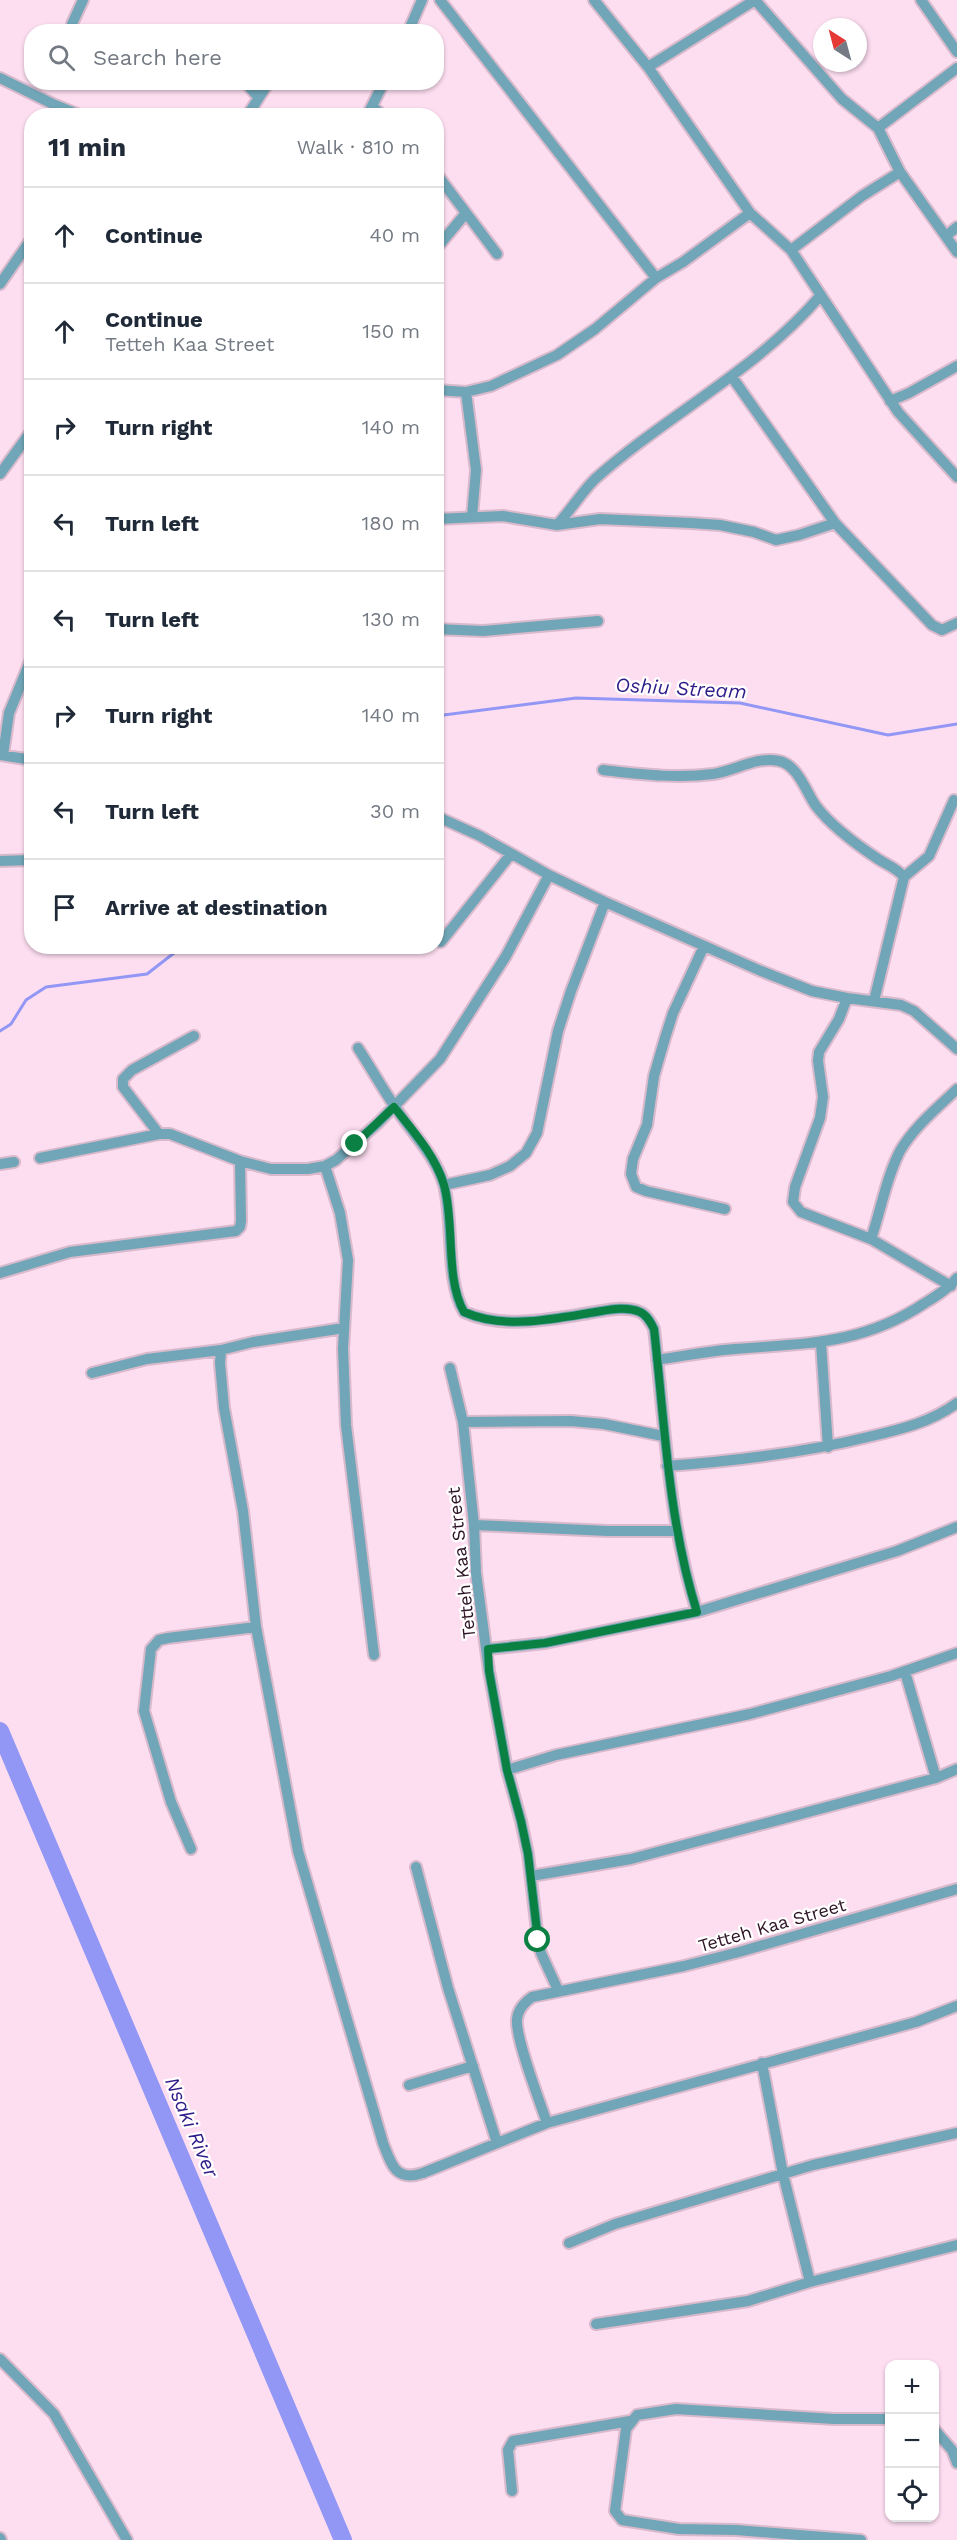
<!DOCTYPE html>
<html lang="en">
<head>
<meta charset="utf-8">
<style>
  :root { --surface:#fff; --page:#f6f6f7; --text:#1f2937; --muted:#747a83; --line:#e0e1e3 }
  body { margin:0; font-family:"Work Sans",sans-serif; background:var(--page); color:var(--text) }
  .controls { position:absolute; right:18px; bottom:18px; display:grid; overflow:hidden; border-radius:12px; box-shadow:0 2px 4px #0004 }
  .controls button { width:54px; height:54px; display:grid; place-items:center; padding:0; border:0; border-bottom:2px solid var(--line); background:var(--surface); color:var(--text); font:30px sans-serif }
  .compass { position:absolute; left:813px; top:18px; width:54px; height:54px; border-radius:50%; background:var(--surface); box-shadow:0 2px 4px #0004; rotate:324deg }
  .stop { position:absolute; width:18px; height:18px; margin:-14px; border:4px solid #0b8043; border-radius:50%; background:#fff }
  .stop.end { background:#0b8043; border-color:#fff; box-shadow:0 2px 6px #0008 }
  .list { margin:0; padding:0; list-style:none }
  h2 { display:flex; justify-content:space-between; align-items:center; height:78px; margin:0; padding:0 24px; font-size:26px }
  h2 small { font-size:20px; font-weight:400; color:var(--muted) }
  .list li { display:grid; grid-template-columns:39px 1fr auto; gap:18px; align-items:center; box-sizing:border-box; height:96px; padding:0 24px; border-top:2px solid var(--line) }
  .list b { display:block; font-size:22px; white-space:nowrap }
  .list p { margin:0; font-size:20px; white-space:nowrap; color:var(--muted) }
  .list em { font-size:20px; font-style:normal; color:var(--muted) }
  .icon { flex:none; width:33px; height:33px; fill:none; stroke:currentColor; stroke-width:2; stroke-linecap:round; stroke-linejoin:round }
  .map { position:relative; flex:none; width:957px; height:2540px; overflow:hidden }
  .search { position:absolute; background:var(--surface); box-shadow:0 2px 4px #0004; left:24px; top:24px; width:420px; height:66px; display:flex; align-items:center; gap:15px; box-sizing:border-box; padding:0 21px; border-radius:24px; color:var(--muted); font-size:22px }
  .panel { position:absolute; background:var(--surface); box-shadow:0 2px 4px #0004; left:24px; top:108px; width:420px; height:846px; border-radius:24px }
  .map>svg:first-child { display:block }
  .lines { fill:none; stroke-linecap:round; stroke-linejoin:round }
  .stream { stroke:#9296f5; stroke-width:3 }
  .river { stroke:#9296f5; stroke-width:18 }
  .minor-casing { stroke:#d8bacc; stroke-width:14 }
  .minor { stroke:#70a6b7; stroke-width:10 }
  .route { stroke:#0b8043; stroke-width:8 }
  .labels { text-anchor:middle; dominant-baseline:central; stroke-width:4.5; stroke-linejoin:round; paint-order:stroke }
  .street-label { font-size:18px; fill:#2e1426; stroke:#fff }
  .water-label { font-size:20px; font-style:italic; fill:#2f1c89; stroke:#fff }
</style>
</head>
<body>
<div class="map">
<svg width="957" height="2540" viewBox="0 0 957 2540">
  <rect width="100%" height="100%" fill="#fddef1"/>
  <g class="lines">
    <path class="stream" d="M436 716 576 698 740 703 888 735 957 724
      M0 1031 11 1024 26 1000 46 987 147 974 183 946"/>
    <path class="river" d="M0 1731 343 2540"/>
    <g class="minor-casing">
      <path id="minor" d="M440 0 656 278
        M594 0 648 67 750 213 791 250 898 412 957 477
        M755 0 842 99 878 128 900 172 957 252
        M921 0 957 52
        M73 32 72 24 83 0
        M408 32 422 0
        M648 67 755 0
        M0 78 55 105 82 116
        M245 82 258 97
        M372 106 383 116
        M247 116 269 82
        M367 116 384 82
        M878 128 957 68
        M436 173 497 254
        M946 236 957 227
        M436 249 466 213
        M791 250 862 196 900 172
        M0 284 32 238
        M732 377 835 523 932 625 942 630 957 623
        M436 390 466 392 491 386 557 355 595 329 656 278 683 262 750 213
        M466 392 476 470 472 517
        M890 401 909 393 957 366
        M0 474 32 430
        M436 519 503 516 557 525 600 519 691 523 720 525 754 532 776 540 799 535 835 523
        M557 525C571 510 581 493 595 479 668 414 756 371 821 295
        M436 629 483 631 598 621
        M0 755 32 760
        M3 755 9 713 32 657
        M603 770C639 774 676 779 713 774 735 771 756 756 779 761 798 765 806 792 816 806 832 827 857 845 878 859 887 865 897 868 904 877L874 1001
        M436 816 480 836 549 875 605 902 761 971 812 991 847 998 901 1005 914 1011 957 1049
        M0 861 32 860
        M904 877 929 856 954 800
        M441 942 511 854
        M704 946 673 1013 665 1038 654 1076 647 1125 633 1159 631 1174 636 1187 646 1191 725 1209
        M847 998 839 1019 819 1052 818 1061 823 1097 820 1118 795 1187 793 1202 801 1212 871 1239 951 1286
        M358 1048C371 1068 382 1088 395 1107 412 1133 435 1155 444 1185 454 1223 445 1280 464 1312 502 1329 548 1320 589 1313 604 1311 625 1305 640 1312 647 1315 651 1323 654 1329 665 1425 668 1520 697 1612
        M159 1134 123 1087V1079L132 1070 194 1036
        M40 1158 159 1134H170L240 1161 271 1169H308L325 1166 336 1160 378 1123 440 1059 506 956 549 875
        M0 1164 14 1162
        M325 1166 340 1213 348 1260 343 1349 346 1425 374 1655
        M444 1185 490 1175 510 1166 526 1153 537 1133 558 1031 571 991 605 902
        M871 1239C881 1210 886 1178 900 1151 914 1127 937 1108 957 1089
        M0 1273 70 1252 236 1231 240 1227 241 1221 240 1161
        M821 1343 828 1447
        M221 1350 220 1363 224 1408 243 1511 256 1627 298 1851 383 2143C392 2166 396 2182 423 2173L547 2123 916 2022 957 2006
        M657 1360C683 1356 709 1351 735 1349 807 1343 862 1345 925 1303 937 1296 948 1289 957 1278
        M450 1368 463 1422 474 1525 476 1573 489 1671 507 1770 521 1821 528 1854 538 1940 541 1953 558 1990
        M92 1373 147 1359 221 1350 253 1342 344 1328
        M463 1422 571 1421 604 1424 663 1436
        M667 1466C736 1461 804 1453 872 1436 902 1429 931 1422 957 1403
        M474 1525 608 1531H677
        M488 1649 545 1643 697 1612 897 1551 957 1527
        M905 1672 936 1778
        M507 1770 556 1755 750 1714 891 1676 957 1653
        M191 1849 171 1802 144 1711 151 1649 159 1640 168 1638 256 1627
        M416 1867 448 1988 497 2143
        M531 1876 631 1859 936 1778 957 1769
        M762 2063 783 2174 810 2282
        M409 2085 473 2066
        M547 2123C540 2102 515 2038 517 2019 518 2009 525 2002 532 1997L684 1966 739 1952 957 1889
        M569 2243 615 2224 813 2165 957 2133
        M596 2324 748 2301 810 2282 957 2245
        M0 2359 54 2414 127 2540
        M934 2429 952 2450 957 2463
        M512 2491 508 2450 513 2441 630 2421
        M0 2538 1 2540
        M861 2540 736 2530 679 2529 622 2520 615 2511 626 2429 637 2415 676 2409 834 2419H890"/>
    </g>
    <use href="#minor" class="minor"/>
  </g>
  <g class="lines">
    <path class="route" d="M355 1144 394 1107C413 1131 435 1155 444 1185 455 1223 445 1279 464 1312 502 1329 548 1320 589 1313 604 1311 625 1305 640 1312 647 1315 651 1323 654 1329 665 1425 668 1520 697 1612L545 1643 488 1649 489 1671 507 1770 521 1821 528 1854 538 1940"/>
  </g>
  <g class="labels">
    <g class="street-label">
      <text transform="translate(461 1563) rotate(-96)">Tetteh Kaa Street</text>
      <text transform="translate(772 1925) rotate(-16)">Tetteh Kaa Street</text>
    </g>
    <g class="water-label">
      <text transform="translate(681 688) rotate(3)">Oshiu Stream</text>
      <text transform="translate(192 2127) rotate(67)">Nsaki River</text>
    </g>
  </g>
</svg>
<div class="controls">
<button>+</button>
<button>−</button>
<button><svg class="icon" aria-label="locate" viewBox="0 0 24 24"><circle cx="12" cy="12" r="6"/><path d="M12 2v4M12 18v4M2 12h4M18 12h4"/></svg></button>
</div>
<svg class="compass" viewBox="-18 -18 36 36"><path d="M0-13l5 13h-10z" fill="#e53935"/><path d="M0 13l5-13h-10z" fill="#747a83"/></svg>
<div class="stop" style="left:538px;top:1940px"></div>
<div class="stop end" style="left:355px;top:1144px"></div>
<div class="search"><svg class="icon" aria-label="search" viewBox="0 0 24 24"><circle cx="10" cy="10" r="6"/><path d="M15 15l6 6"/></svg>Search here</div>
<section class="panel">
<h2>11 min<small>Walk · 810 m</small></h2>
<ul class="list">
<li><svg class="icon" aria-label="ahead" viewBox="0 0 24 24"><path d="M12 20V5M6 11l6-6 6 6"/></svg><div><b>Continue</b></div><em>40 m</em></li>
<li><svg class="icon" aria-label="ahead" viewBox="0 0 24 24"><path d="M12 20V5M6 11l6-6 6 6"/></svg><div><b>Continue</b><p>Tetteh Kaa Street</p></div><em>150 m</em></li>
<li><svg class="icon" aria-label="right" viewBox="0 0 24 24"><path d="M7 20v-9h11M14 6l5 5-5 5"/></svg><div><b>Turn right</b></div><em>140 m</em></li>
<li><svg class="icon" aria-label="left" viewBox="0 0 24 24"><path d="M17 20v-9H6M10 6l-5 5 5 5"/></svg><div><b>Turn left</b></div><em>180 m</em></li>
<li><svg class="icon" aria-label="left" viewBox="0 0 24 24"><path d="M17 20v-9H6M10 6l-5 5 5 5"/></svg><div><b>Turn left</b></div><em>130 m</em></li>
<li><svg class="icon" aria-label="right" viewBox="0 0 24 24"><path d="M7 20v-9h11M14 6l5 5-5 5"/></svg><div><b>Turn right</b></div><em>140 m</em></li>
<li><svg class="icon" aria-label="left" viewBox="0 0 24 24"><path d="M17 20v-9H6M10 6l-5 5 5 5"/></svg><div><b>Turn left</b></div><em>30 m</em></li>
<li><svg class="icon" aria-label="arrive" viewBox="0 0 24 24"><path d="M6 21V4h12l-3 4 3 4H6"/></svg><div><b>Arrive at destination</b></div></li>
</ul>
</section>
</div>
</body>
</html>
